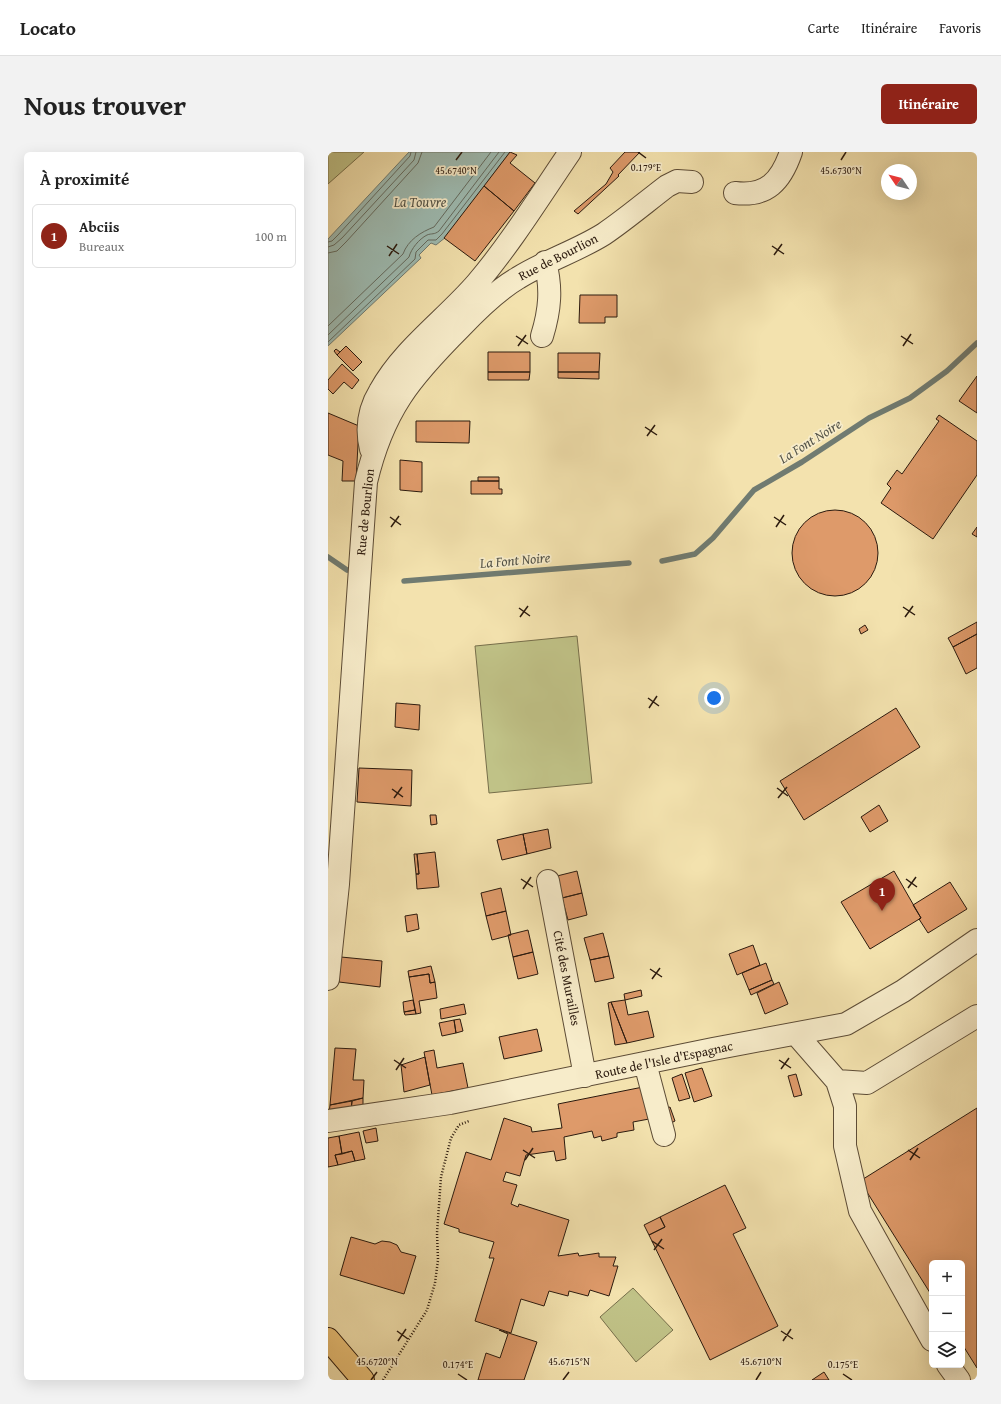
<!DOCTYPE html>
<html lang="fr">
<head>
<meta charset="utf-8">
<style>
  :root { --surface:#fff; --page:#f2f2f2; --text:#222; --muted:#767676; --line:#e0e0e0; --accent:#8f2418 }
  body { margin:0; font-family:"Gentium Book Plus",serif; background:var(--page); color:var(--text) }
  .controls { position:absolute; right:12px; bottom:12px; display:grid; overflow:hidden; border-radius:6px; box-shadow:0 4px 16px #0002 }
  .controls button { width:36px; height:36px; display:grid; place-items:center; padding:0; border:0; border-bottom:1px solid var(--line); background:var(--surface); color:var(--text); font:20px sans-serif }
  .compass { position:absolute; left:553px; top:12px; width:36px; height:36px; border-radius:50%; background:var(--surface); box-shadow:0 4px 16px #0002; rotate:305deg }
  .you { position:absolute; left:386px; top:546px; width:14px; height:14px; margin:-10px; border:3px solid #fff; border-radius:50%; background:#1a73e8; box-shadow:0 0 0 6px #1a73e833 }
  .badge { display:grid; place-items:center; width:26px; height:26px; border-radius:50%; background:var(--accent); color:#fff; font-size:13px; font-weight:700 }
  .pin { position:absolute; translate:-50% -33px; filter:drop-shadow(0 1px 2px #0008) }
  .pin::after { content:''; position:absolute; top:21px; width:14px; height:12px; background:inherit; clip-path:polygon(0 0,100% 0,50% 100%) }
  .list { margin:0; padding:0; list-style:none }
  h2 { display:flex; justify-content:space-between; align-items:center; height:52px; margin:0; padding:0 16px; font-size:17px }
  h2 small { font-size:13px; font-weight:400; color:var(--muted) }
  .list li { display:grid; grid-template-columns:26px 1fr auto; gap:12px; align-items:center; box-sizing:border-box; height:64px; margin:0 8px 8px; padding:0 8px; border:1px solid var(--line); border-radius:6px }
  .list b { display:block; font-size:15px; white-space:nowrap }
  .list p { margin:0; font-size:13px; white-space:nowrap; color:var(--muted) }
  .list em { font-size:13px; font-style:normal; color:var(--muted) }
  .icon { flex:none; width:22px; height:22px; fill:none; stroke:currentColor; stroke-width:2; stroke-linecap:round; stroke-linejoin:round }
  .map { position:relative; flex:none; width:649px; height:1228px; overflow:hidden; border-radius:6px }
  header { display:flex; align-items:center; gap:24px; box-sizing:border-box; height:56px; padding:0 20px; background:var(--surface); border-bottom:1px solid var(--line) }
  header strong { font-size:19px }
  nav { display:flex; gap:22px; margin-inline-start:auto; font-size:14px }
  .intro { display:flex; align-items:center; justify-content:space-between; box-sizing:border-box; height:96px; padding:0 24px }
  h1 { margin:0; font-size:28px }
  .button { padding:10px 18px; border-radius:6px; background:var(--accent); color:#fff; font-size:14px; font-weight:700 }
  main { display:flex; gap:24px; padding:0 24px }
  aside { flex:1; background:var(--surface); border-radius:6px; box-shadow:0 4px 16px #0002 }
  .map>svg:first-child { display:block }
  .green { fill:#c0c287; stroke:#766e4a }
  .water { fill:#9ebcb3; stroke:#707b71 }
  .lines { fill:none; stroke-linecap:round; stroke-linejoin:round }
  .shore { stroke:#646b60; stroke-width:1 }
  .stream { stroke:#707b71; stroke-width:5.5 }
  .building { fill:#de9a6a; stroke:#2b1a0e }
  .minor-casing { stroke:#5d4c36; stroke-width:24 }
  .major-casing { stroke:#2b1a0e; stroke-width:24 }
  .path { stroke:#2b1a0e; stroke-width:2.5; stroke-dasharray:1 2; stroke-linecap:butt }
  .minor { stroke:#f7ecca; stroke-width:22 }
  .major { stroke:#eac177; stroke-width:22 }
  .ticks { fill:none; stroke:#2b1a0e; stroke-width:1.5 }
  .labels { text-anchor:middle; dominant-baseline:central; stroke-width:3.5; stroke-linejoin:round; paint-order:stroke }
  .street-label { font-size:13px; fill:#2b1a0e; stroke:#f7ecca }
  .water-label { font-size:14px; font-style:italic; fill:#535348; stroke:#f7ecca }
  .ticks-label { font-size:10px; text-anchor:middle; fill:#2b1a0e; stroke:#f7ecca; stroke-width:3.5; stroke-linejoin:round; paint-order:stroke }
</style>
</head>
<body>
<header>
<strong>Locato</strong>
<nav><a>Carte</a><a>Itinéraire</a><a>Favoris</a></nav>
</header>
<div class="intro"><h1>Nous trouver</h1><a class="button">Itinéraire</a></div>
<main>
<aside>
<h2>À proximité<small></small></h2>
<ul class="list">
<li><span class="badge">1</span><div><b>Abciis</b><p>Bureaux</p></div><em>100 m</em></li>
</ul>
</aside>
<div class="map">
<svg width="649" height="1228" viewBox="0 0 649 1228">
  <rect width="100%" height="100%" fill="#f3e2ae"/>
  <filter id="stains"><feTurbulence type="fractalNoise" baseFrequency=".005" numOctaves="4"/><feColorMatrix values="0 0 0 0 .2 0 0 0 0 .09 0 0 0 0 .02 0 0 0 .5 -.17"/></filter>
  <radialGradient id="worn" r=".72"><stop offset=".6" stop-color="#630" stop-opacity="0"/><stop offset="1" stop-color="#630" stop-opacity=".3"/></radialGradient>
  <path class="green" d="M0 0H36L0 32Z
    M249 484 264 631 161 641 147 494Z
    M305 1136 345 1178 308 1210 272 1165Z"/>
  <path class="water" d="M81 0H182L118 85 108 93 103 91 91 103 93 106 0 194V87Z"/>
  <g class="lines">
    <path class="shore" d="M0 90 4 89 10 83 82 4 83 0
      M0 95 6 93 14 86 86 8 88 0
      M0 101 9 99 18 90 90 11 94 0
      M0 174 75 102C80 88 93 80 106 75L163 0
      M0 183 81 105C83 97 91 87 99 83 104 81 106 83 111 79L171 0
      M0 190 87 107 88 100 100 88H108L114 82 177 0"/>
    <path class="stream" d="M0 405 19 418
      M334 409 367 402 385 386 426 338 474 310 541 266 582 246 619 219 649 191
      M76 429 301 411"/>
  </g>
  <path class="building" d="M182 0 189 3 182 11 207 31 186 59 156 34Z
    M297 0H312L290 23 291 24 250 62 246 59 278 32 285 20 282 16Z
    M156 34 186 59 147 109 116 86Z
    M252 143H289V165H277V171H251Z
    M18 194 34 210 25 219 9 203Z
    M8 197 12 200 9 203 6 199Z
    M160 200H202V220H160Z
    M230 201H272L271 220H230Z
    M14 212 31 228 24 237 16 230 5 242 0 237V228Z
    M160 220H202L201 228H160Z
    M230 220H271V227L230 226Z
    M649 224V261L631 249Z
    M0 261 31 274 28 329H14L15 309 0 303Z
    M611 263 649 289V323L605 387 553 351 563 336 559 332 569 318 574 322 611 269 608 267Z
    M88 269H142L141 291 88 290Z
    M72 308 94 310V340L72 338Z
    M150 325H171V329H150Z
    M143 329H171V337H174V342H143Z
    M464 401a43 43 0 1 1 86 0a43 43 0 1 1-86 0Z
    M649 375V385L644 382Z
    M649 470V482L625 495 620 486Z
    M537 473 540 478 533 482 531 477Z
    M649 482V516L638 522 625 495Z
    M68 551 92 553 91 578 67 575Z
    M568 556 592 595 476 668 452 629Z
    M31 616 84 618 83 654 29 650Z
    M551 653 560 669 542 680 533 665Z
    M102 663H108L109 672 103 673Z
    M220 677 223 696 199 702 195 682Z
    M195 682 199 702 174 708 169 688Z
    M107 700 111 735 89 737 88 722H91L89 702Z
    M86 702H89L91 722H88Z
    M249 719 254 741 234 746 229 724Z
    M566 719 593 766 542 797 513 750Z
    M622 730 639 757 600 781 591 767 593 766 585 753Z
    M173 736 178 759 158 764 153 741Z
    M254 741 259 763 240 768 234 746Z
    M178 759 183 783 164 788 158 764Z
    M89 762 91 777 79 780 77 764Z
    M200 778 205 800 185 805 180 783Z
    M275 781 281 804 262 808 256 786Z
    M425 793 432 813 409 823 401 802Z
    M205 800 210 822 190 827 185 805Z
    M281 804 286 826 267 830 262 808Z
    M13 805 54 809 52 835 11 830Z
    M438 811 444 828 421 838 414 821Z
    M103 814 107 830 102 831 101 822 81 825 80 819Z
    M101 822 102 831 107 830 109 846 91 849 93 861 88 862 81 825Z
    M444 828 446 832 423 843 421 838Z
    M451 830 460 852 437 862 429 841Z
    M313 838 314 844 297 848 296 842Z
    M85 848 87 858 76 860 75 850Z
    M297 848 300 863 320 859 326 885 299 891 283 850Z
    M283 850 299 891 287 893 280 851Z
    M136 852 138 862 113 867 112 857Z
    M87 858 88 862 77 863 76 860Z
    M132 867 135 879 128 881 126 868Z
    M126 868 128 881 114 884 111 871Z
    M209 877 214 899 176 907 171 885Z
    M7 896 28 897 25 928H36L35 946 2 953Z
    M106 898 109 916 135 911 140 936 104 943 96 900Z
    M97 905 102 933 76 940 73 913Z
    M374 916 384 944 366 950 357 921Z
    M354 922 362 946 351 949 344 926Z
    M468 922 474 943 466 945 460 924Z
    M315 935 321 967 305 970 306 978 289 981V985L274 989 273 984 266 986 264 979 236 985 238 1007 228 1009 226 999 198 1003 192 1024 178 1020 175 1029 189 1033 183 1052 190 1055 191 1052 241 1068 230 1104 250 1101 251 1104 271 1101V1105H288L285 1114H290L281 1144 262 1138 260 1144 241 1139 240 1144 221 1139 216 1154 193 1147 183 1181 147 1169 166 1106H161L166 1090 131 1080V1077L116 1072 138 1000 163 1008 176 966 203 975 204 980 234 976 230 952Z
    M35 946V955L23 958 24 949Z
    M24 949 23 960 1 962 2 953Z
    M342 955 347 969 339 973 333 958Z
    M649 956V1216L634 1192V1111H604V1144L532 1029Z
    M48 976 50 989 38 991 35 979Z
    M31 980 37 1007 27 1009 24 999 14 1002 11 984Z
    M11 984 14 1002 7 1003 10 1013 0 1015V986Z
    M24 999 27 1009 10 1013 7 1003Z
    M397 1033 418 1076 405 1082 450 1174 382 1208 321 1083 337 1075 332 1065Z
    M332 1065 337 1075 321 1083 316 1073Z
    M23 1085 47 1092 54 1089 62 1090 69 1093 73 1100 88 1104 76 1142 12 1123Z
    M171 1178 209 1190 196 1228H150L158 1201 172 1206 180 1182Z
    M496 1220 501 1228H484Z"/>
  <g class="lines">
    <g class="minor-casing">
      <path id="minor" d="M407 41C439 45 453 29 463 0
        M214 184C222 158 224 136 217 110
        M43 297C38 277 41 257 52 239 75 197 118 167 149 131 183 91 212 44 242 0
        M220 729 257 924
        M0 827 10 732 38 330C55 258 82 226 133 175 150 157 168 139 190 126 217 109 249 99 276 82 298 67 318 50 339 34L349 29 364 30
        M468 882 509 929 539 931 649 864
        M317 911 336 983
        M509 929 517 954V994L532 1059 604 1188
        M0 969 122 951 385 897 518 872 575 839 649 788
        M620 1213 631 1228"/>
    </g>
    <g class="major-casing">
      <path id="major" d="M0 1187 35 1228"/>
    </g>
    <path class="path" d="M55 1228 99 1158 107 1131 110 1108 109 1081 113 1025 123 986 131 973 141 969"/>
    <use href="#minor" class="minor"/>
    <use href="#major" class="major"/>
  </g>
  <path class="ticks" d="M310 0 318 6M128 8 134 0M513 8 518 0M59 94 71 102M444 94 456 102M446 103 454 92M61 104 69 92M188 184 200 192M573 184 585 192M190 194 198 183M575 194 583 182M317 275 329 283M319 284 327 273M62 365 73 373M446 365 458 373M63 375 71 364M448 375 456 363M575 455 587 463M191 456 202 464M192 465 200 454M577 465 585 454M320 546 331 554M321 556 329 544M449 636 460 644M64 637 75 645M66 646 74 635M450 646 459 635M193 727 205 735M578 727 589 735M580 736 588 725M195 737 203 725M322 817 334 825M324 827 332 816M66 908 78 916M451 908 463 916M453 917 461 906M68 918 76 906M195 998 207 1006M580 998 592 1006M197 1008 205 996M582 1008 590 996M324 1089 336 1097M326 1098 334 1087M69 1179 80 1187M453 1179 465 1187M70 1189 78 1177M455 1189 463 1177M130 1222 139 1228M515 1222 524 1228M43 1228 49 1220M235 1228 241 1220M428 1228 433 1220"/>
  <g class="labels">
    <g class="street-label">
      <text transform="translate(230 105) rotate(-27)">Rue de Bourlion</text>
      <text transform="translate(37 360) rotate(-84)">Rue de Bourlion</text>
      <text transform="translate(239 826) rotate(79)">Cité des Murailles</text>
      <text transform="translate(336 908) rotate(-12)">Route de l'Isle d'Espagnac</text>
    </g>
    <g class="water-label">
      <text x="92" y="50">La Touvre</text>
      <text transform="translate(482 289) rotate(-32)">La Font Noire</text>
      <text transform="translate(187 408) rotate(-5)">La Font Noire</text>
    </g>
  </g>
  <g class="ticks-label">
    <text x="318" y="19">0.179°E</text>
    <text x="128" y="22">45.6740°N</text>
    <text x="513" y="22">45.6730°N</text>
    <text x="49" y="1213">45.6720°N</text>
    <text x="241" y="1213">45.6715°N</text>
    <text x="433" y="1213">45.6710°N</text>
    <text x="130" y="1216">0.174°E</text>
    <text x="515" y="1216">0.175°E</text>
  </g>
  <rect width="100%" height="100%" filter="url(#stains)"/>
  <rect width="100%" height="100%" fill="url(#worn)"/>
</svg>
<div class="controls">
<button>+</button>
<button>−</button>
<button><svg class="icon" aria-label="layers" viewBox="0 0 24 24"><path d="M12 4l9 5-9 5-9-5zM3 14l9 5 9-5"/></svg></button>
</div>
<svg class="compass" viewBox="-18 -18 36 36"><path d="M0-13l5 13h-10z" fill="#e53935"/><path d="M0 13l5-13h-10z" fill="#767676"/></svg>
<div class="you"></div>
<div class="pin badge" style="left:554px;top:759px">1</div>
</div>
</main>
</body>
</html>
